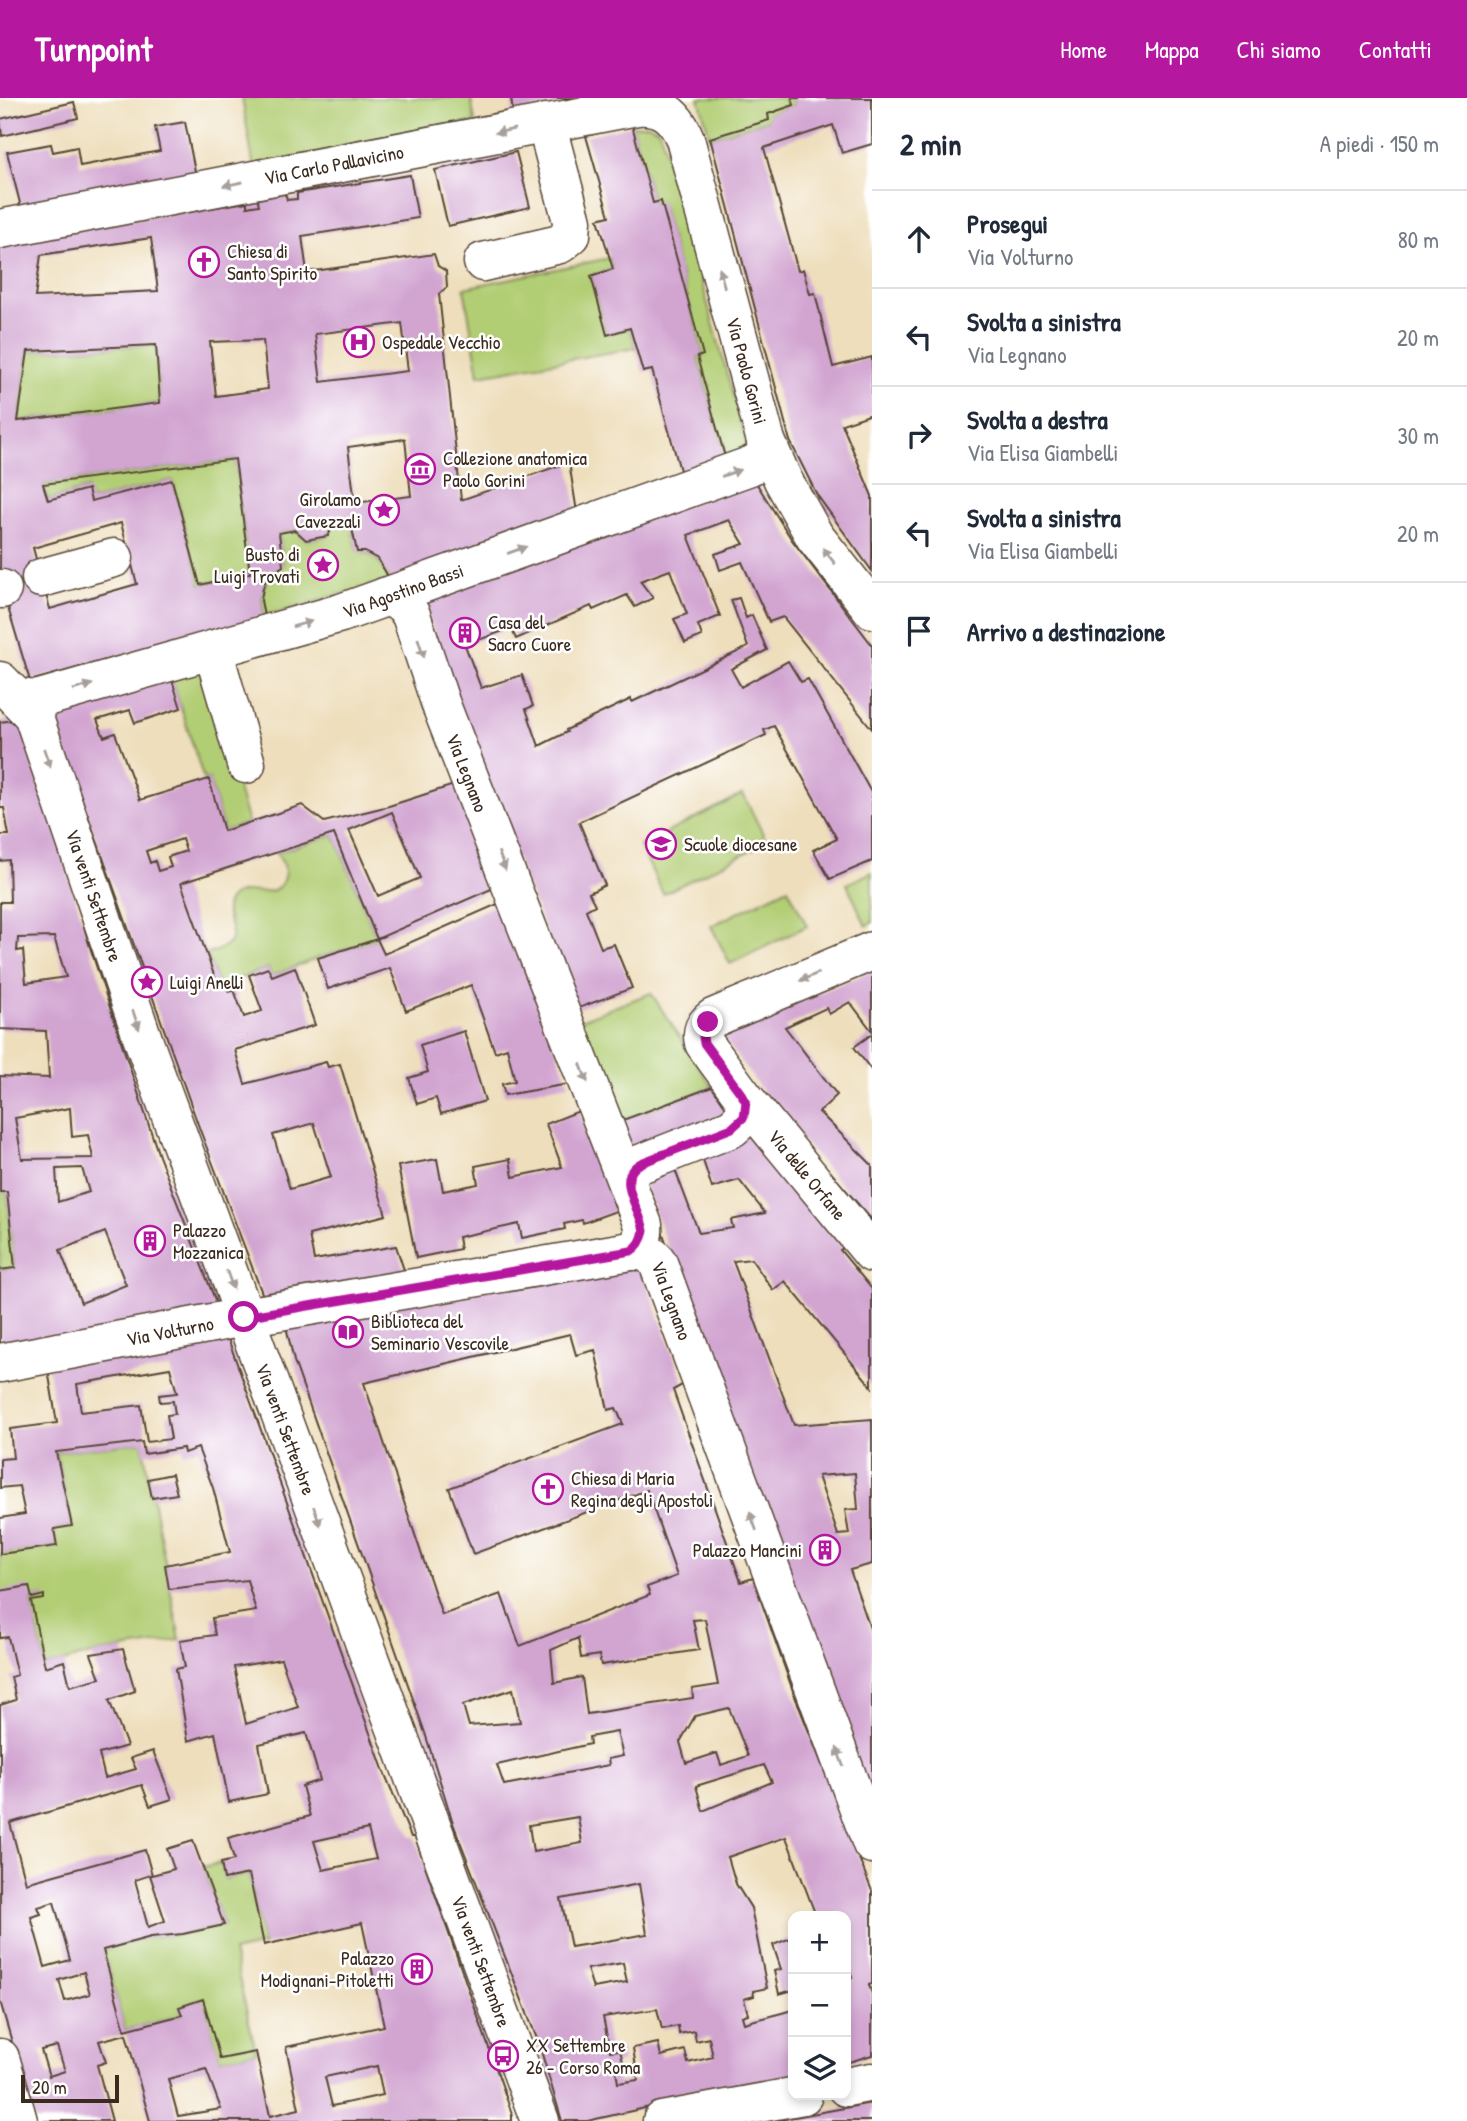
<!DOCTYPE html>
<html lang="it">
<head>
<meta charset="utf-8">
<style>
  :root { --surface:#fff; --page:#f2f2f3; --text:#1f2937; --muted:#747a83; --line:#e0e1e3; --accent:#b5179e }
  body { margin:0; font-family:"Patrick Hand",sans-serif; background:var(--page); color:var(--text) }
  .controls { position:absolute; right:21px; bottom:21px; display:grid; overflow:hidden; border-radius:14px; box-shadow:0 4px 10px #0003 }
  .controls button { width:63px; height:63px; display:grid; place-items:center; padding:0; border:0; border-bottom:2px solid var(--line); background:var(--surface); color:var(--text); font:35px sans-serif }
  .scale { position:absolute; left:21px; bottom:18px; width:98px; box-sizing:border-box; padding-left:7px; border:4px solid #3b2a1e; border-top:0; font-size:19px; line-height:24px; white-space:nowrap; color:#3b2a1e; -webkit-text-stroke:5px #fff; paint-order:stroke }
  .stop { position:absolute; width:21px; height:21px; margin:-16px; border:5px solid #b5179e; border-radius:50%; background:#fff }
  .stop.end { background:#b5179e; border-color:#fff; box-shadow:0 2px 7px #0008 }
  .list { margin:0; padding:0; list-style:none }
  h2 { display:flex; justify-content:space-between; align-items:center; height:91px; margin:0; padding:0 28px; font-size:30px }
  h2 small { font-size:23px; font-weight:400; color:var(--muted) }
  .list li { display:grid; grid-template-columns:46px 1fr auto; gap:21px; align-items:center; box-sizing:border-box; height:98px; padding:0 28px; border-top:2px solid var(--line) }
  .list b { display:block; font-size:26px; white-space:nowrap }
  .list p { margin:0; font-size:23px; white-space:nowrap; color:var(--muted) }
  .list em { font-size:23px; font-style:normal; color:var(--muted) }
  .icon { flex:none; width:38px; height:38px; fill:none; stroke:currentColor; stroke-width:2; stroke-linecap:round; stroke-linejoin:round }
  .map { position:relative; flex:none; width:872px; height:2023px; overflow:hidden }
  header { display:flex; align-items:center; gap:42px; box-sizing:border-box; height:98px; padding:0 35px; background:var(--accent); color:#fff }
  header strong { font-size:33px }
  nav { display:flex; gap:38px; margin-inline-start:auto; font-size:24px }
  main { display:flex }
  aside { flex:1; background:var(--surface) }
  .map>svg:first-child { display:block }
  .green { fill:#b2ce74; stroke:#767c49; stroke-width:2 }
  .building { fill:#d2a5d1; fill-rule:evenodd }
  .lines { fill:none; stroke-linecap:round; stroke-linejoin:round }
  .minor-casing { stroke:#564536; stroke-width:41 }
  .minor { stroke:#fff; stroke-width:38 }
  .oneway { fill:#a79f9a }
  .route { stroke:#b5179e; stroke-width:9 }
  .labels { text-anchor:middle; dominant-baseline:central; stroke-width:5; stroke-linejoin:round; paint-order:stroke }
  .street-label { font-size:19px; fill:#3b2a1e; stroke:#fff }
  .poi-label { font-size:19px; fill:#3b2a1e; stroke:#fff; text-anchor:start }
</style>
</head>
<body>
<header>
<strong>Turnpoint</strong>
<nav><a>Home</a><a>Mappa</a><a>Chi siamo</a><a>Contatti</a></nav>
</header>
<main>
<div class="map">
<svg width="872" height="2023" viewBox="0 0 872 2023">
  <rect width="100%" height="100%" fill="#fff"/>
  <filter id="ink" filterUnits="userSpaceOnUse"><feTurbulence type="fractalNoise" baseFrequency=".0143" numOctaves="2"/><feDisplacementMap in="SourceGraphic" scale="14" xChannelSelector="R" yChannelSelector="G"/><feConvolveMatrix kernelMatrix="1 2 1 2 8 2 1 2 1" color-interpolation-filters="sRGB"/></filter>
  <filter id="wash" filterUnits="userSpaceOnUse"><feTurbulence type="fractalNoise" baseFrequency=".00686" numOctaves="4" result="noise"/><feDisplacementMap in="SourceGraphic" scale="28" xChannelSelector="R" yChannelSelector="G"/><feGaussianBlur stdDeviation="1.57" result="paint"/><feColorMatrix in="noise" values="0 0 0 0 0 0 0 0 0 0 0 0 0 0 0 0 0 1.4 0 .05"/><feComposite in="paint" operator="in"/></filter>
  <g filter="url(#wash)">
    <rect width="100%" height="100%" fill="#eedebc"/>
    <path class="green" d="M242 0H471L475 24 254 71Z
      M699 0H792L794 7 769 16V22L710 40Z
      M648 26 658 31 661 37 746 344 745 349 725 359 697 259 703 257 661 104 653 105 632 28Z
      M610 160 613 171 591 178 607 236 630 230 636 250 479 277 464 190Z
      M156 247 160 305 18 323 28 253Z
      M235 361 250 475 200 487 172 382 91 403 87 391 48 402 43 386Z
      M350 421 357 453C376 455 381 466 390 482L264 518C260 496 262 479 283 467L279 435 295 432 306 442 328 438 335 424Z
      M202 570 248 725 224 733 209 681 204 682 171 579Z
      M743 696 767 744 663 796 640 748Z
      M334 736 377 841 318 860 272 878 268 870 218 888 207 856C213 854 221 852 227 847 242 834 218 816 229 802 243 783 278 807 284 779 287 769 282 763 276 755Z
      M872 774V825L866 828 847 786Z
      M788 790 807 828 730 866 711 828Z
      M651 895 712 989 620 1023 580 922Z
      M0 1094H7L15 1170 0 1172Z
      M142 1344 180 1542 91 1556 45 1569 31 1503 44 1501V1498L32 1500 0 1493V1456L56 1448 54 1431 72 1428 56 1354Z
      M221 1765 225 1781 249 1776 264 1847 233 1854 256 1954 220 1961 202 1901 180 1909 182 1917 125 1932 103 1852 151 1839 183 1836 224 1827 202 1769Z"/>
    <g id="blocks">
      <path class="building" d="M511 0H586L513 15Z
        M792 0H872V46L842 55 833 27 764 50 798 173 803 171 810 196 815 195 833 269 872 259V316L842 326 872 398V473L817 397 790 343 710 40 769 22 768 16 794 7Z
        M74 4 78 20 2 38 0 21Z
        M185 24 197 83 23 117 7 54 51 46 53 54 77 49 80 68 160 53 155 29Z
        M632 27 653 105 661 103 703 257 697 259 725 359 681 376 652 272 643 274 630 230 607 237 591 178 613 171 598 121 609 118 586 38Z
        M516 54 530 109 448 128 435 72Z
        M410 77 418 120 302 138 307 174 434 156 438 168 446 173 447 189 439 196 461 402 569 364 577 414 390 482 378 461 365 454H357L350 421 335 424 328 438 306 442 295 432 279 435 283 468 267 479 263 490 261 502 264 518 30 583 0 483V143L247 104V109L259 107 258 103 262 95 280 93 286 98 287 102 297 101V95ZM151 140 158 193 35 199 41 157ZM402 225 408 273 321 284 315 236ZM263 242 268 291 216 298 210 244ZM156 247 160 305 18 323 28 253ZM405 341 411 398 355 405 348 349ZM235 361 250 475 200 487 172 382 91 403 88 391 48 402 43 386ZM121 425 137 486 50 511 33 450Z
        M755 383 792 442 872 547V631L783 519 769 524 742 464 720 472 715 456 744 446 729 422 688 437 720 518 698 527 702 538 685 545 674 521 687 516 670 472 640 483 653 500 635 509 627 497 593 512 591 508 516 541 511 530 465 547 481 590 522 577 533 608 526 611 539 648 567 634 566 632 631 601 632 604 748 549 731 502 739 500 746 520 752 517 767 552 731 571 741 589 788 563 801 584 808 581 872 696V763L830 781 813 752 837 741 774 628 764 632 766 637 579 724 605 787 589 795 595 807 586 812 601 850 614 846 632 890 576 911 453 599 423 501Z
        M171 579 181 610 135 625 130 612 97 622 104 639 115 635 140 702 209 681 224 733 302 707 324 724 389 708 457 686 496 789 377 841 334 736 181 785 218 888 226 886 229 894 234 892 244 919 262 913 249 877 268 870 272 878 295 869 315 927 235 952 245 986 326 964 328 969 340 966 386 1117 309 1137 314 1162 396 1148 406 1178 265 1203 200 1032 51 614ZM392 714 420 780 378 798 349 732ZM182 741 186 753 168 759 171 769 158 773 155 763 150 765 146 753ZM314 1025 331 1079 290 1091 273 1037Z
        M23 621 89 846 159 1058 219 1212 0 1253V1172L15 1170 7 1094H0V978L49 980 46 933 0 931V804H10L9 762 0 763V737H9L4 710H0V624ZM54 839 66 879 26 885 23 852 17 853 18 840ZM70 1010 72 1039 88 1037 93 1060 22 1061 15 1020ZM82 1070 89 1094 58 1104 56 1071ZM105 1134 126 1187 81 1205 60 1152Z
        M502 804 569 986 505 997 502 986 515 983 507 950 495 954 471 887 406 913 390 870 328 891 318 860 377 841 384 856Z
        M872 873V933L850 904 829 916 826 910 785 929 837 997 819 1014 872 1067V1122L775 1011 721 936Z
        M464 933 485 1003 441 1016 436 1000 417 1006 409 980 428 974 420 947Z
        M872 936V973L854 949Z
        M712 989 730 1015 631 1052 620 1023Z
        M579 1013 619 1112 583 1125 582 1122 564 1126 565 1131 522 1140 519 1126 458 1139 460 1151 416 1160 398 1068 437 1061 443 1093 478 1086 475 1068 510 1061 513 1079 562 1069 546 1026Z
        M750 1036 843 1150 840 1152 872 1191V1289L785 1183 773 1192 751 1161 733 1163 794 1327 872 1321V1466L850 1472 872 1536V1710L643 1081 674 1069 699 1135 733 1130 731 1122 765 1115 739 1082 712 1090 701 1056ZM855 1375 858 1411 845 1412 849 1436 838 1437 818 1378Z
        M640 1167 684 1286 673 1292 741 1484 753 1480 794 1596 872 1793V1886L869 1887 872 1896V1957L846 1965V1881L852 1879 848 1864 846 1865V1818H816L786 1739 728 1759 736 1786 751 1810 767 1890 753 1893 754 1898 744 1901 748 1916 742 1918 744 1925 793 1912V1979L728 1995 672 2004 587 2023H562L539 1946 453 1725 425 1635 294 1263 285 1224ZM570 1236 576 1257 595 1252 608 1312 616 1310 623 1326 449 1390 473 1456 647 1392 677 1478 647 1489 650 1497 520 1548 501 1496 442 1517 364 1285ZM705 1521 718 1587 692 1591 693 1600 587 1616 582 1579 554 1585 551 1552 578 1540 581 1560 599 1557 601 1567 699 1552 693 1522ZM513 1591 520 1624 469 1628 463 1607ZM729 1610 748 1658 721 1667 717 1655 686 1665 680 1644 695 1618ZM617 1634 623 1658 608 1661 609 1667 504 1687 497 1667 590 1646 589 1639ZM764 1667 772 1684 703 1713 696 1688ZM578 1719 582 1745 533 1754 529 1727ZM639 1786 647 1836 571 1849 561 1801ZM623 1865 627 1884 593 1890 587 1871ZM657 1911 662 1931 678 1928 679 1936 694 1933 696 1943 709 1940 713 1959 688 1965 685 1952 661 1958 658 1945 633 1950 638 1982 618 1985 615 1966 623 1964 620 1952 610 1953 603 1919Z
        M226 1235 384 1674 411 1739H415L512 2016V2023H150L126 1936 99 1943 106 1964 97 1967 112 2023H35L0 1903V1607L16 1602 11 1579 17 1577 8 1539 0 1540V1493L29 1488 32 1500 44 1497V1501L31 1503 45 1569 64 1563 70 1588 100 1580 91 1556 123 1551 135 1593 109 1602 127 1648 99 1656 105 1680 136 1671 131 1660 153 1653 172 1701 150 1708 142 1687 10 1725 26 1785 145 1752 152 1777 174 1771 167 1751 193 1743 224 1827 183 1836 151 1839 103 1852 125 1932 182 1917 179 1909 203 1901 220 1961 256 1954 270 2018 299 2011 286 1949 384 1928 362 1825 264 1847 249 1776 224 1781 221 1765 234 1762 228 1740 310 1718 302 1688 320 1682 306 1635 259 1646 268 1696 229 1704 215 1635 188 1643 176 1571 185 1569 180 1542 215 1537 212 1520 256 1513 247 1482 169 1491 165 1467 230 1454 213 1390 198 1350 184 1355 183 1350 144 1356 142 1344 56 1354 72 1428 54 1431 57 1448 0 1456V1420L25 1416 19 1388 0 1390V1361L13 1360 10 1331 57 1325 47 1266ZM170 1270 177 1295 159 1297 160 1304 173 1303 175 1316 167 1317 171 1341 147 1344 141 1307 81 1314 77 1286ZM281 1561 298 1609 246 1626 234 1569ZM368 1731 376 1761 323 1772 314 1743ZM150 1777 165 1823 148 1829 135 1782ZM54 1804 70 1862 45 1869 31 1819 41 1816 38 1809ZM84 1874 90 1896 65 1903 59 1882ZM57 1948 65 1973 49 1978 41 1952ZM377 1968 383 1997 332 2008 325 1979ZM206 1971 221 2011 178 2018 168 1981Z
        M172 1376 177 1396 152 1400 148 1381Z
        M793 1839V1892L779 1896 774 1873 781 1871 773 1847Z
        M872 2005V2023H778V2022Z"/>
    </g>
  </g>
  <g filter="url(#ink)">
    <use href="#blocks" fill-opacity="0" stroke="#564536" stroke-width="2"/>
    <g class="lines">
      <g class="minor-casing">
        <g id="minor">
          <path id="s1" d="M0 131 637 8C662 6 676 18 685 41L766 343 783 382 815 439 872 511"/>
          <path d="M483 164 560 146 571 137 572 123 546 25"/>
          <path d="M41 480 114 460"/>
          <path d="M0 491H2"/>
          <path id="s2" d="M385 499 402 504 411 517 441 607 643 1127C644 1138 641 1147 631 1153"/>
          <path d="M213 552 246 666"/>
          <path id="s3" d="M0 583 33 617 145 947 540 2023"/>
          <path id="s4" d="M17 600 36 602 341 515 750 368C761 363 768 356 766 343"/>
          <path id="s5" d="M742 997 872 1155"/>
          <path d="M628 1087 629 1076 635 1068 732 1030 744 1019 746 1004 742 997 704 945C701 933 704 927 713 920L872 853"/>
          <path id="s6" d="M0 1265 244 1219 631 1153C643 1152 651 1155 658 1165L872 1746"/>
          <path d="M0 1960 18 2023"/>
          <path d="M846 1989 872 1984"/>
          <path d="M662 2023 803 1997"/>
        </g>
      </g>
      <use href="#minor" class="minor"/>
    </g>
    <defs><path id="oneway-solid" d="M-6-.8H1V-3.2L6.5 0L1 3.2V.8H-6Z" transform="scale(1.75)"/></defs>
    <g class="oneway">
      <use href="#oneway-solid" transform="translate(505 33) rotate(169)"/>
      <use href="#oneway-solid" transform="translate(233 86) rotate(169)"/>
      <use href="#oneway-solid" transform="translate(722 180) rotate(-105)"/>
      <use href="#oneway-solid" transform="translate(731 375) rotate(-20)"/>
      <use href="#oneway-solid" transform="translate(517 452) rotate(-20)"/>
      <use href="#oneway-solid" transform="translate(829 458) rotate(-128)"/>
      <use href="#oneway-solid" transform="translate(302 526) rotate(-16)"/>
      <use href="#oneway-solid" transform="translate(421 550) rotate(72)"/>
      <use href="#oneway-solid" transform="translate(83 589) rotate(-16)"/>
      <use href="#oneway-solid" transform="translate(47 660) rotate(71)"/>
      <use href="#oneway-solid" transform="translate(502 763) rotate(69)"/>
      <use href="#oneway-solid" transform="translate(809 879) rotate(157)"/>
      <use href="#oneway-solid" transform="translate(136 922) rotate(71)"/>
      <use href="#oneway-solid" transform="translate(584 975) rotate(69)"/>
      <use href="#oneway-solid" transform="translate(230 1182) rotate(70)"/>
      <use href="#oneway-solid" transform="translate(317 1418) rotate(70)"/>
      <use href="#oneway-solid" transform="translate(753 1423) rotate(-110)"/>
      <use href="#oneway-solid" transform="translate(840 1659) rotate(-110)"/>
    </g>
  </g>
  <g class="lines" filter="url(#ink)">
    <path class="route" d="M244 1219 631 1153C639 1148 642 1142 644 1133 641 1111 613 1080 641 1065L732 1030 744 1019 746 1004 742 997 704 945C702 936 703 932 708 924"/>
  </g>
  <defs>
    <g id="church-ring" transform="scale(1.575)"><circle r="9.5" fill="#fff" stroke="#b5179e" stroke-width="1.5"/><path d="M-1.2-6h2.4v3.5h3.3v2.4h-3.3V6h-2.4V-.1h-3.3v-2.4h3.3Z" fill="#b5179e"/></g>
    <g id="hospital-ring" transform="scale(1.575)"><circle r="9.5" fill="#fff" stroke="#b5179e" stroke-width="1.5"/><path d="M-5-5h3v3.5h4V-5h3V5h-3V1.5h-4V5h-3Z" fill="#b5179e"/></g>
    <g id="museum-ring" transform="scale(1.575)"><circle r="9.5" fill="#fff" stroke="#b5179e" stroke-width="1.5"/><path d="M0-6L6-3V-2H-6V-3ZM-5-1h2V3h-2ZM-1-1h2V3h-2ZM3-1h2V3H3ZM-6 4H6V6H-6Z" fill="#b5179e"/></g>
    <g id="sight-ring" transform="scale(1.575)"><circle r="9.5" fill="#fff" stroke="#b5179e" stroke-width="1.5"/><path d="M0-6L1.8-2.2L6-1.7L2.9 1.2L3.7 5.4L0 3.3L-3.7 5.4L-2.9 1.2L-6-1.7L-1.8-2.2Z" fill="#b5179e"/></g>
    <g id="building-ring" transform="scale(1.575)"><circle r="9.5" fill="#fff" stroke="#b5179e" stroke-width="1.5"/><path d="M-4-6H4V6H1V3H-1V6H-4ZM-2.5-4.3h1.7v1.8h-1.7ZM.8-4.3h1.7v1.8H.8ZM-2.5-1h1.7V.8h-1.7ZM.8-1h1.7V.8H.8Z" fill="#b5179e"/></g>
    <g id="school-ring" transform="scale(1.575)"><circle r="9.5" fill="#fff" stroke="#b5179e" stroke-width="1.5"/><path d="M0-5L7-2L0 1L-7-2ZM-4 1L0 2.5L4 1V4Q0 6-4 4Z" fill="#b5179e"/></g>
    <g id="library-ring" transform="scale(1.575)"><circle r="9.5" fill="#fff" stroke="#b5179e" stroke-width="1.5"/><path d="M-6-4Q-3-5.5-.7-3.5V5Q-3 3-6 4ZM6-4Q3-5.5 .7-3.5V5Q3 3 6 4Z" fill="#b5179e"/></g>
    <g id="bus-ring" transform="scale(1.575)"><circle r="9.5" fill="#fff" stroke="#b5179e" stroke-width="1.5"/><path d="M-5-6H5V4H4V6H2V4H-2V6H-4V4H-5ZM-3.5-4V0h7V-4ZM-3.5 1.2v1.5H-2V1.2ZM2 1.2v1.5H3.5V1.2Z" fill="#b5179e"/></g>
  </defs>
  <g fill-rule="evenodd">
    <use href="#church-ring" x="204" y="164"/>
    <use href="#hospital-ring" x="359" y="244"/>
    <use href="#museum-ring" x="420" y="371"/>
    <use href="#sight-ring" x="384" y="412"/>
    <use href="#sight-ring" x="323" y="467"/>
    <use href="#building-ring" x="465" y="535"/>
    <use href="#school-ring" x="661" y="746"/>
    <use href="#sight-ring" x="147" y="884"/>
    <use href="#building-ring" x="150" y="1143"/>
    <use href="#library-ring" x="348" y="1234"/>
    <use href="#church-ring" x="548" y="1391"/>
    <use href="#building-ring" x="825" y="1452"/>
    <use href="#building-ring" x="417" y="1871"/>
    <use href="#bus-ring" x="503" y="1958"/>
  </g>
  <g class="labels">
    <g class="street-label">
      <text stroke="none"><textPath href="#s1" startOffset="340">Via Carlo Pallavicino</textPath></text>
      <text stroke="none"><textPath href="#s1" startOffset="952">Via Paolo Gorini</textPath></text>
      <text stroke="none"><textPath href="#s4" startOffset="402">Via Agostino Bassi</textPath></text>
      <text stroke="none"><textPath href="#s2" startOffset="201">Via Legnano</textPath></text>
      <text stroke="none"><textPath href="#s3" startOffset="238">Via venti Settembre</textPath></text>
      <text stroke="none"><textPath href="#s5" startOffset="103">Via delle Orfane</textPath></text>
      <text stroke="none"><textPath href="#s6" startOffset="712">Via Legnano</textPath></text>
      <text stroke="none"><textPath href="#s6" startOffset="173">Via Volturno</textPath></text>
      <text stroke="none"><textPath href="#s3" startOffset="805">Via venti Settembre</textPath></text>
      <text stroke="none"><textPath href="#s3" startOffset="1372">Via venti Settembre</textPath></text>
    </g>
    <g class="poi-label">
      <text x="227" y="153">Chiesa di<tspan x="227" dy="22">Santo Spirito</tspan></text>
      <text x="382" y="244">Ospedale Vecchio</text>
      <text x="443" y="360">Collezione anatomica<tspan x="443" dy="22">Paolo Gorini</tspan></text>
      <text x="361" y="401" text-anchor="end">Girolamo<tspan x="361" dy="22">Cavezzali</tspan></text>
      <text x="300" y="456" text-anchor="end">Busto di<tspan x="300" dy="22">Luigi Trovati</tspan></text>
      <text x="488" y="524">Casa del<tspan x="488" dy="22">Sacro Cuore</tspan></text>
      <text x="684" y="746">Scuole diocesane</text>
      <text x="170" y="884">Luigi Anelli</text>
      <text x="173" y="1132">Palazzo<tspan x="173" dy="22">Mozzanica</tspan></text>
      <text x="371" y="1223">Biblioteca del<tspan x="371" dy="22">Seminario Vescovile</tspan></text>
      <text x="571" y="1380">Chiesa di Maria<tspan x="571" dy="22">Regina degli Apostoli</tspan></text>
      <text x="802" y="1452" text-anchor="end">Palazzo Mancini</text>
      <text x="394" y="1860" text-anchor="end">Palazzo<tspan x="394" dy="22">Modignani-Pitoletti</tspan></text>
      <text x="526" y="1947">XX Settembre<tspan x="526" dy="22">26 - Corso Roma</tspan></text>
    </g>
  </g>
</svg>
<div class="controls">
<button>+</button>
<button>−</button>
<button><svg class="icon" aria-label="layers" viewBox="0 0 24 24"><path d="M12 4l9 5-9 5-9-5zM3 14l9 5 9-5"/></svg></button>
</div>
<div class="scale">20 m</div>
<div class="stop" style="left:244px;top:1219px"></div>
<div class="stop end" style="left:708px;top:924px"></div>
</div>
<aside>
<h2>2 min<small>A piedi · 150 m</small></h2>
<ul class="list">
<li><svg class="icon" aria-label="ahead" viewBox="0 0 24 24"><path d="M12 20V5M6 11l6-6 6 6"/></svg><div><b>Prosegui</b><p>Via Volturno</p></div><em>80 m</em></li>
<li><svg class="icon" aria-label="left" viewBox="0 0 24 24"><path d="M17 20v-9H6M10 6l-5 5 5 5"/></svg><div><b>Svolta a sinistra</b><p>Via Legnano</p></div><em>20 m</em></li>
<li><svg class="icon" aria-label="right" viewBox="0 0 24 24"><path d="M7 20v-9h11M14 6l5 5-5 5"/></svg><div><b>Svolta a destra</b><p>Via Elisa Giambelli</p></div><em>30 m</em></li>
<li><svg class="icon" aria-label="left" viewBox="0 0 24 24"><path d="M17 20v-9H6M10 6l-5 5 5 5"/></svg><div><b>Svolta a sinistra</b><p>Via Elisa Giambelli</p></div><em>20 m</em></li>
<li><svg class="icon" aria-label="arrive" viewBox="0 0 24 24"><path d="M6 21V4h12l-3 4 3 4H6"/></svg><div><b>Arrivo a destinazione</b></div></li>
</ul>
</aside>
</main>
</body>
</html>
